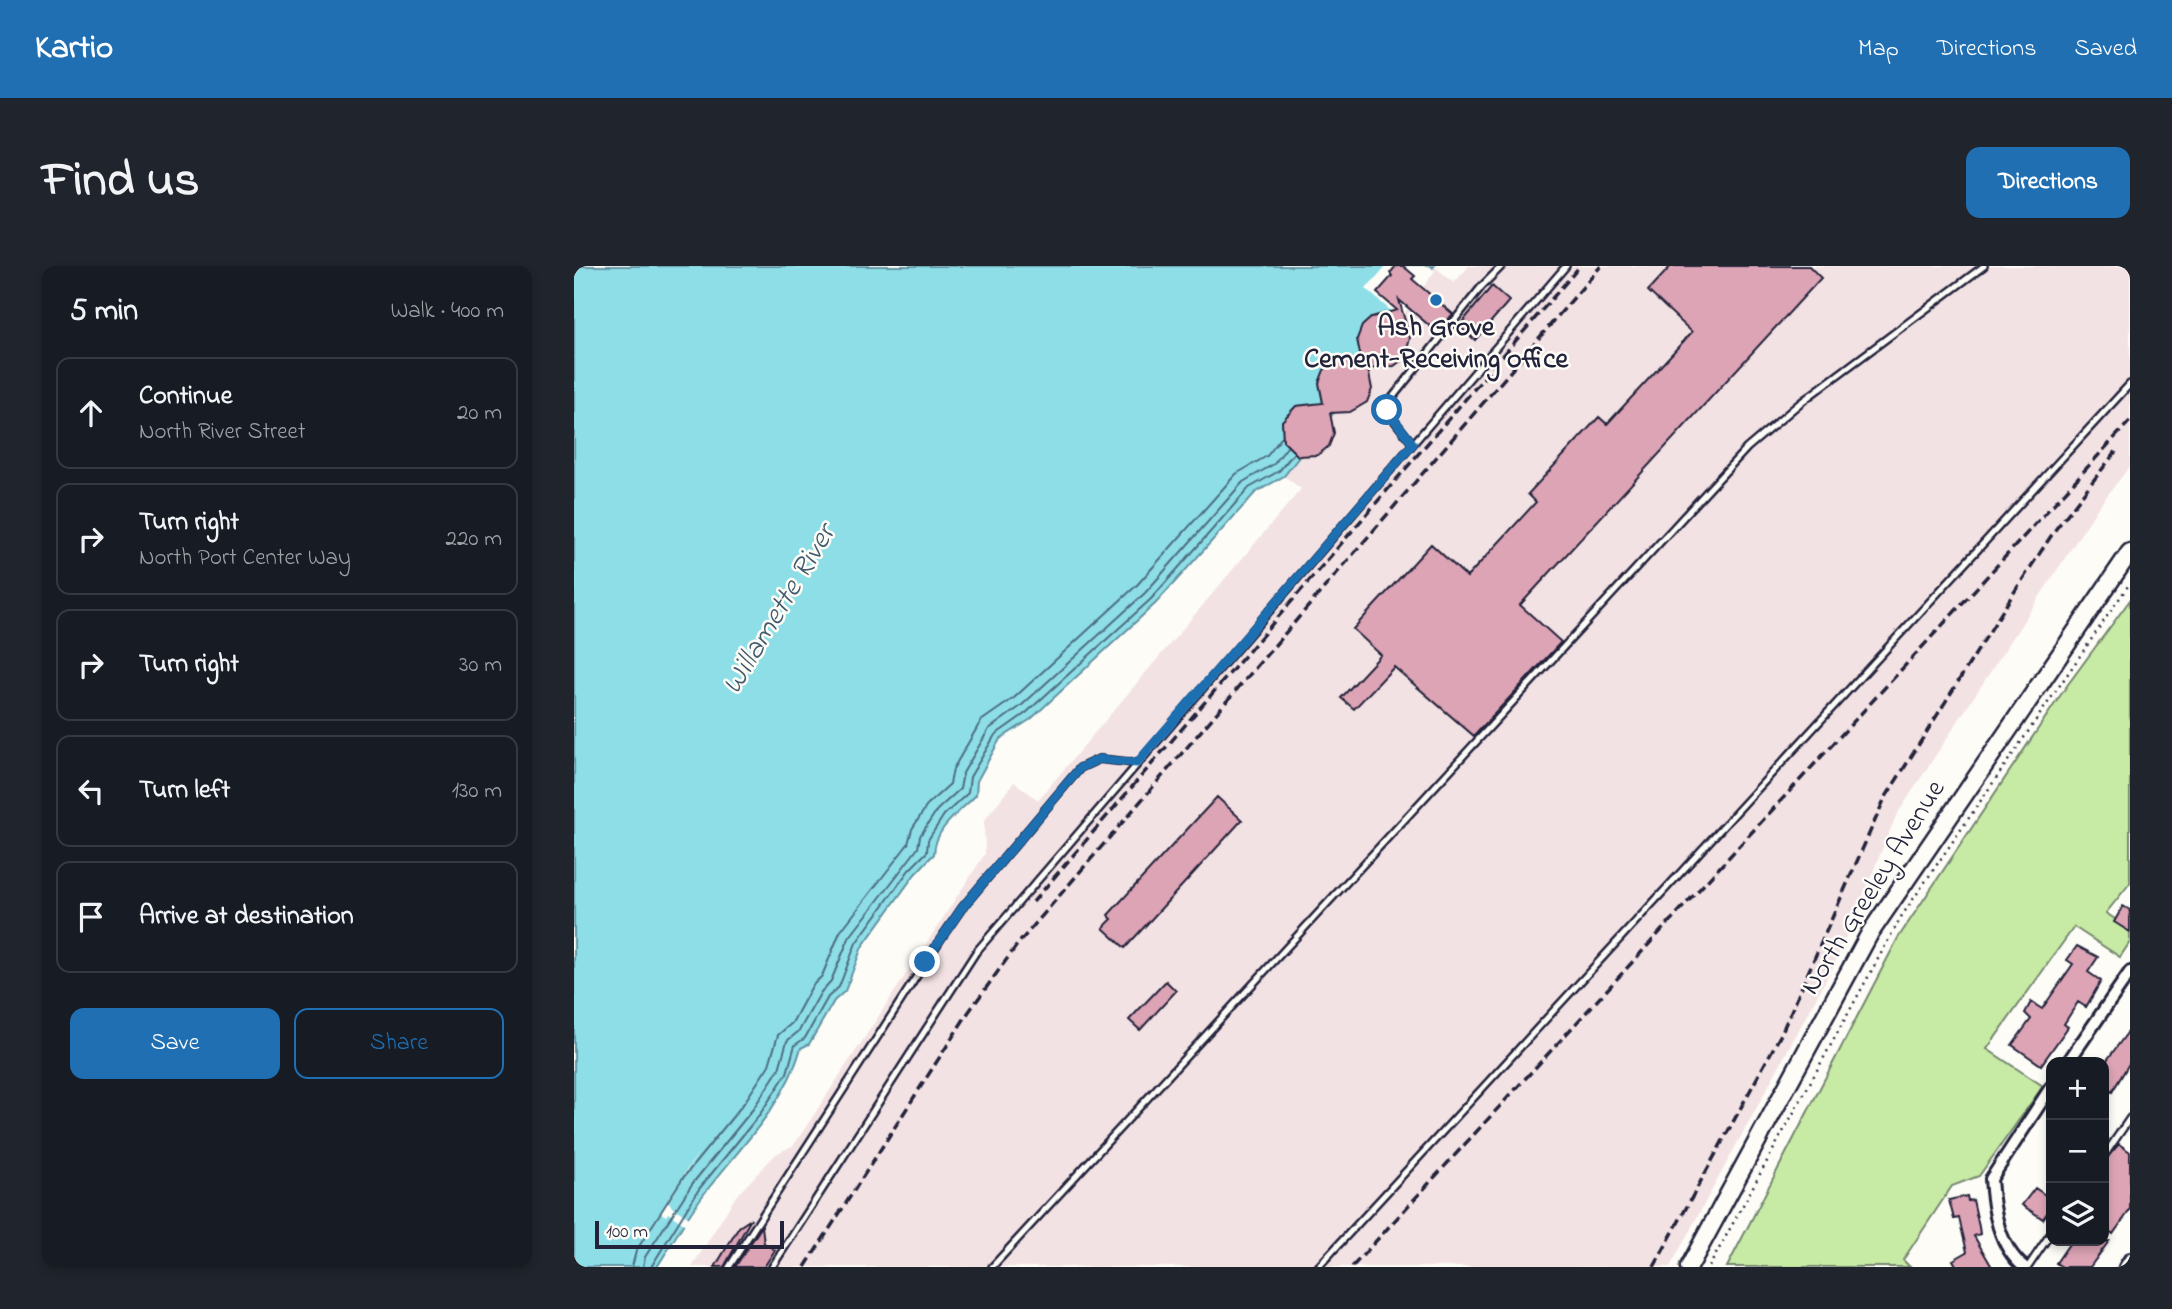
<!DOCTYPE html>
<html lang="en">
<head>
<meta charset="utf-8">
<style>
  :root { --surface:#171b24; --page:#20242c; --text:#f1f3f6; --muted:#9ea1a6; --line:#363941; --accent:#1f6fb2 }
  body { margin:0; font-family:"Indie Flower",sans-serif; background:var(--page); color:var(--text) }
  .controls { position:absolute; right:21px; bottom:21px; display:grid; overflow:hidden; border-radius:14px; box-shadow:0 4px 10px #0003 }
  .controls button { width:63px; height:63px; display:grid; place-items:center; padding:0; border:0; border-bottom:2px solid var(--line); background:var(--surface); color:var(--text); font:35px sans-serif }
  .scale { position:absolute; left:21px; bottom:18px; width:189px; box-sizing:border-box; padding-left:7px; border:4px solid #22223b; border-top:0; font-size:19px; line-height:24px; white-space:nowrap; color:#22223b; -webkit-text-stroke:5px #fdfcf7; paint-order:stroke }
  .stop { position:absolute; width:21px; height:21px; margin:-16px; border:5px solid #1f6fb2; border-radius:50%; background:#fff }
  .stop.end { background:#1f6fb2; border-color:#fff; box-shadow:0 2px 7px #0008 }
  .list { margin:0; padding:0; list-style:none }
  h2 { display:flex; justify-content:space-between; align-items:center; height:91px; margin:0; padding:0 28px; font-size:30px }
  h2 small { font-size:23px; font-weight:400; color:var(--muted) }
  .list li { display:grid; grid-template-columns:46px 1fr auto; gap:21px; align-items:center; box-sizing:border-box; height:112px; margin:0 14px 14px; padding:0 14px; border:2px solid var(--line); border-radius:14px }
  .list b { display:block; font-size:26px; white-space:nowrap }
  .list p { margin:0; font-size:23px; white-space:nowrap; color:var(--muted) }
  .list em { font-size:23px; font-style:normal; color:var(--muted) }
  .actions { display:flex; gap:14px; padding:21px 28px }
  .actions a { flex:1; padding:16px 0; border:2px solid var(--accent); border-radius:14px; text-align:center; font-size:24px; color:var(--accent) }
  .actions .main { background:var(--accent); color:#fff }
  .icon { flex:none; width:38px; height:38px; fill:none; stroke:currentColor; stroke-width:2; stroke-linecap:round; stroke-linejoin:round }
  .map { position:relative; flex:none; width:1556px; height:1001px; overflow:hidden; border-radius:14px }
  header { display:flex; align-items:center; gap:42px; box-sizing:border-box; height:98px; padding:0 35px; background:var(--accent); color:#fff }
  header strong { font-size:33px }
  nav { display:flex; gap:38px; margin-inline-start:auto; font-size:24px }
  .intro { display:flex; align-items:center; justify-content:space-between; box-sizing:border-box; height:168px; padding:0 42px }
  h1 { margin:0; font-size:49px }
  .button { padding:18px 32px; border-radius:14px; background:var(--accent); color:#fff; font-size:24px; font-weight:700 }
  main { display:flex; gap:42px; padding:0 42px }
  aside { flex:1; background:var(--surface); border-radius:14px; box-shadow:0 4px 10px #0003 }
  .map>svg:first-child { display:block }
  .built { fill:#f3e2e3 }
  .green { fill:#c7eaa4; stroke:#748670; stroke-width:2 }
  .water { fill:#8ddee7; stroke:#6293a2; stroke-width:2 }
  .pier { fill:#fdfcf7 }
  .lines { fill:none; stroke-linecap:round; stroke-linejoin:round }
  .shore { stroke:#4d6d80; stroke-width:2 }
  .building { fill:#dda4b5; stroke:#22223b; stroke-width:2 }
  .lane-casing { stroke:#22223b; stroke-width:10 }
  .street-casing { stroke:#22223b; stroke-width:16 }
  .secondary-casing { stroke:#22223b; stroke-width:21 }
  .path { stroke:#22223b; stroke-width:2.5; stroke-dasharray:2 5; stroke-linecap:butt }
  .lane { stroke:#fdfcf7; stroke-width:5 }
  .street { stroke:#fdfcf7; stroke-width:10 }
  .secondary { stroke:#fdfcf7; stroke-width:16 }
  .rail { stroke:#22223b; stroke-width:3.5; stroke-dasharray:10 5; stroke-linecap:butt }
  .route { stroke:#1f6fb2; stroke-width:9 }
  .poi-dot { fill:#1f6fb2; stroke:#fdfcf7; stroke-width:2.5 }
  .labels { text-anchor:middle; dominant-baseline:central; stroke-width:5; stroke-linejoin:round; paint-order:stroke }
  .poi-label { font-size:28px; font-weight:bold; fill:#22223b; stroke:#fdfcf7 }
  .street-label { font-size:28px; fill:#22223b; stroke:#fdfcf7 }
  .water-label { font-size:30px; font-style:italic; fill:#425a6f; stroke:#fdfcf7 }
</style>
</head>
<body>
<header>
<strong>Kartio</strong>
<nav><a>Map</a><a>Directions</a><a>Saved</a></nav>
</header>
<div class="intro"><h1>Find us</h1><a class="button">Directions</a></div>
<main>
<aside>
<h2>5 min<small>Walk · 400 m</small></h2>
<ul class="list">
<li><svg class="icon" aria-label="ahead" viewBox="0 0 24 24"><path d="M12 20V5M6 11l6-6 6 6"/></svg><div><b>Continue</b><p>North River Street</p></div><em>20 m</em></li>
<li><svg class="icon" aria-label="right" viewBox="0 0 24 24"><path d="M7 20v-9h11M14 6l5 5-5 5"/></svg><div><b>Turn right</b><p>North Port Center Way</p></div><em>220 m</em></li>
<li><svg class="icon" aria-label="right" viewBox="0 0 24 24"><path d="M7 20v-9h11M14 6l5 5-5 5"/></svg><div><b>Turn right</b></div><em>30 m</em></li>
<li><svg class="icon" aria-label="left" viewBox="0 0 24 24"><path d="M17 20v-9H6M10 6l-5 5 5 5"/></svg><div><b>Turn left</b></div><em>130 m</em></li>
<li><svg class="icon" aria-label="arrive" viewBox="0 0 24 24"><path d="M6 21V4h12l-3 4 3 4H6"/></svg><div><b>Arrive at destination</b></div></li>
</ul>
<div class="actions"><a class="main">Save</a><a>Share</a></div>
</aside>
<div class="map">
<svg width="1556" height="1001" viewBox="0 0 1556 1001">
  <rect width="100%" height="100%" fill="#fdfcf7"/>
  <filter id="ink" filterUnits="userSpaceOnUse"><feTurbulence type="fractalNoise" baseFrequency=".0143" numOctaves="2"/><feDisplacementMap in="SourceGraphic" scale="14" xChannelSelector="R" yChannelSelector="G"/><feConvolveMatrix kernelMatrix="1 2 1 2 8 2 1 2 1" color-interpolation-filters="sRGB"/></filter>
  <g filter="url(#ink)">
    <path class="built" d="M860 0 880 17 895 0H1556V200L1525 240 1322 550 1260 699 1096 1001H118L162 930 202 888 220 879 411 588 410 555 440 516 464 534 727 223 710 210 784 116 827 46Z"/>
    <path class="green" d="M1556 334V617L1532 647 1556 663V676L1546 691 1500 661 1413 783 1469 820 1405 910 1378 920 1329 994 1336 1001H1153L1324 672 1492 421Z"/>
    <path class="water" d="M0 0H860L827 46 784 116 710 210 681 227 582 337 457 453 426 473 403 515 402 529C385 547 361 561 360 588L341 608 288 681 271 725 260 735 235 778 227 782C211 838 168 879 133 924 114 948 99 976 83 1001H0Z"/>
    <path class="pier" d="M812 0H855L861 5 826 53 792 23Z
      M125 885 95 936 98 941 117 953 113 960 94 947 92 950 87 947 54 996Z"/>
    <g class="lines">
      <path class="shore" d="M58 1001 62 985 108 913 170 837 195 799 204 769 218 757 238 720 248 710 266 666 334 578 338 563 354 538 376 518 379 503 407 455 440 432 563 319 662 208 693 190 707 172
        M69 1001 71 991 118 918 179 843 205 803 213 775 225 765 247 726 257 715 275 672 344 582 346 570 363 544 386 523 389 507 415 463 447 440 571 327 669 216 700 198 713 181
        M77 1001 125 923 186 848 213 807 221 779 231 772 254 731 265 721 282 677 335 604 353 586 354 574 370 549 394 527 396 511 421 469 452 447 577 333 675 222 705 205 719 188"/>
    </g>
    <path class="building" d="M822 0H829L841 10 838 13 879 48 863 66 825 34 836 72 831 92 820 100 794 103 798 123 793 136 776 146 756 147 760 167 755 180 744 189 724 190 709 175 708 155 722 140 749 137 745 117 750 104 761 95 787 93 783 73 788 60 798 51 823 44 803 27 818 10 816 7Z
      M1097 0H1235L1247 12 946 339 987 376 900 470 820 401 780 443 767 432 807 389 779 363 857 278 893 311 962 236 954 228 1025 151 1033 158 1118 66 1074 25Z
      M918 20 935 35 901 74 885 60Z
      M643 531 668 554 551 682 529 662 538 653 534 649Z
      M1549 640 1556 644V666L1540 656Z
      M1503 680 1524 691 1514 706 1527 715 1512 741 1504 736 1490 758 1494 761 1467 799 1438 779 1457 753 1451 747 1457 736 1468 743 1499 698 1493 694Z
      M592 715 602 725 566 764 555 754Z
      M1556 763V796L1538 826 1530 821V798Z
      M1545 878 1556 886V944L1539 968 1530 961V895Z
      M1461 922 1477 933V941L1469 953 1448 939Z
      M1393 930 1394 935 1399 934 1405 961 1406 968 1400 970 1418 1001H1383L1379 994 1393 986 1385 952 1380 953 1375 934Z
      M177 953 150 1001H141L165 961Z
      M188 960 190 977 201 984 190 1001H161Z
      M1497 975H1535L1516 1001H1488L1482 997Z"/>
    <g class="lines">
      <g class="lane-casing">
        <path id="lane" d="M839 178 816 149 814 137 908 20 928 0
          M1530 890 1556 852
          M155 1001 368 671 388 642 506 502 525 493 563 497
          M198 1001 402 686 992 0
          M418 1001 1173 182 1226 137 1410 0
          M744 1001 1556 118
          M1454 1001 1477 967"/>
      </g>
      <g class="street-casing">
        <path id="street" d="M1494 796 1556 706
          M1450 1001C1425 981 1419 944 1417 913L1477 821
          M1551 1001 1556 993"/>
      </g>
      <g class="secondary-casing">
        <path id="secondary" d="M1115 1001 1296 667 1556 286"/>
      </g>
      <path class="path" d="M1135 1001 1327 651 1556 317"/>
      <use href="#lane" class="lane"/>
      <use href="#street" class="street"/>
      <use href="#secondary" class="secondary"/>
      <path class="rail" d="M459 636 1006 0
        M231 1001 394 747 443 679 1027 0
        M778 1001 1556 155
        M1080 1001 1207 768 1310 534 1439 328 1481 264 1543 184"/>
    </g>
  </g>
  <g class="lines" filter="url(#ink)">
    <path class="route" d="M351 696 388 642 506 502 525 493 563 497 839 178 813 144"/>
  </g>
  <circle class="poi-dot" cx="862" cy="34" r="7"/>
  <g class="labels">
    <g class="poi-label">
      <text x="862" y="62">Ash Grove<tspan x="862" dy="32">Cement-Receiving office</tspan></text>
    </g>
    <g class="street-label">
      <text transform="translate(1300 622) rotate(-58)">North Greeley Avenue</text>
    </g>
    <g class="water-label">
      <text transform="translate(206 344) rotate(-59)">Willamette River</text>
    </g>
  </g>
</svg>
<div class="controls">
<button>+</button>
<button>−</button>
<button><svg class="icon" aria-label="layers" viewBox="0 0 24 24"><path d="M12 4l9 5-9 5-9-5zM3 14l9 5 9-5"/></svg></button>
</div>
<div class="scale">100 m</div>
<div class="stop" style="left:813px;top:144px"></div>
<div class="stop end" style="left:351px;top:696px"></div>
</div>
</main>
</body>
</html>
